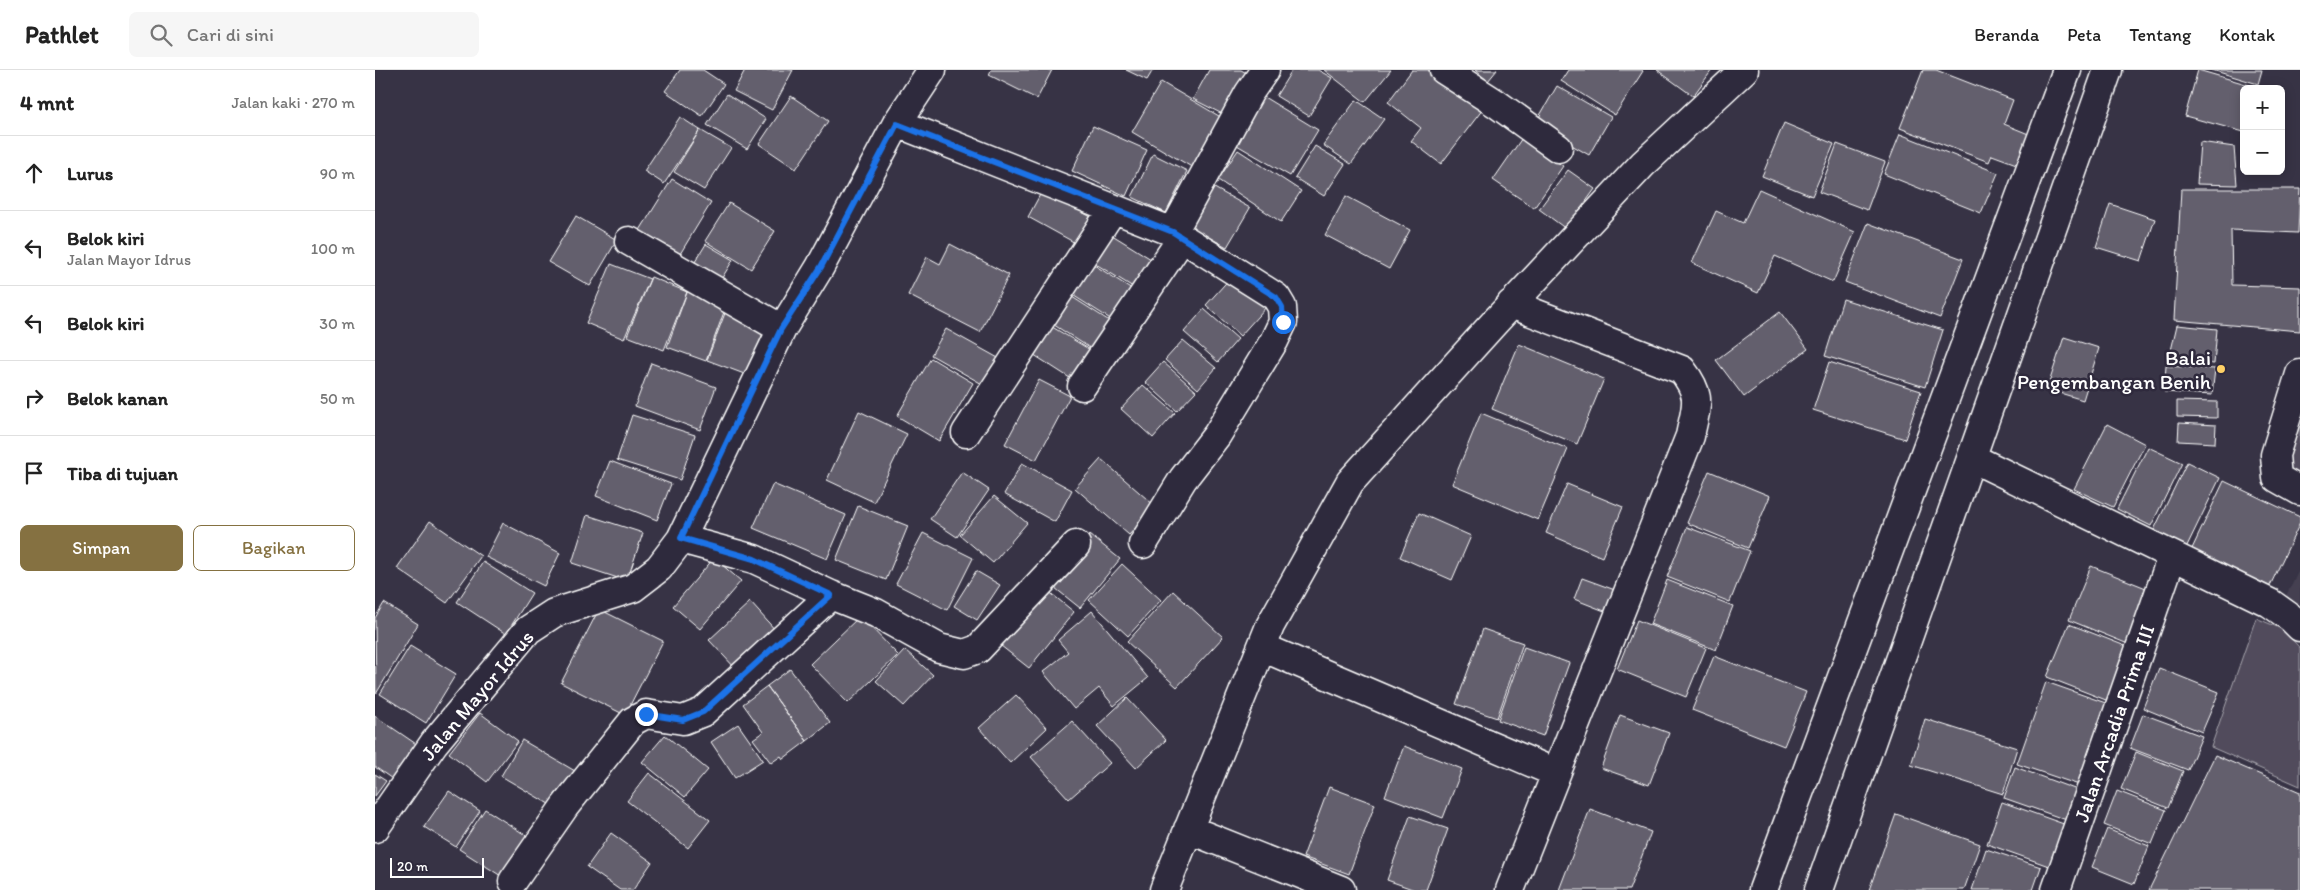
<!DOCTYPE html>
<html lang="id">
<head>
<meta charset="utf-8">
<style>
  :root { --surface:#fff; --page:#f6f6f6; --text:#222; --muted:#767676; --line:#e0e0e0; --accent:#857141 }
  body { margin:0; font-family:Itim,sans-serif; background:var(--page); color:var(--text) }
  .controls { position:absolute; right:15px; top:15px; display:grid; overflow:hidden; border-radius:8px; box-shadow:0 2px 12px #0003 }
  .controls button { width:45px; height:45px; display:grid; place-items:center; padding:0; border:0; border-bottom:1px solid var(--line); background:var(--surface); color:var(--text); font:25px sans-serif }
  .scale { position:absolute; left:15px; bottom:12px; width:94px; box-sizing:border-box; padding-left:5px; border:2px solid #fff; border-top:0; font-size:14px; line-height:18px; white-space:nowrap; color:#fff; -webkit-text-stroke:4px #2f2a3d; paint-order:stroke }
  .stop { position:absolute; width:15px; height:15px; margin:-11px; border:4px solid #1a73e8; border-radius:50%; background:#fff }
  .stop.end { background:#1a73e8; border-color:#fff; box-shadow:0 1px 5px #0008 }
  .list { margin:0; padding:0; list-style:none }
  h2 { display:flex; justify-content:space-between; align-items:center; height:65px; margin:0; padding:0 20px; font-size:21px }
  h2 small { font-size:16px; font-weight:400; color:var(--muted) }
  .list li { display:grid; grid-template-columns:32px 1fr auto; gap:15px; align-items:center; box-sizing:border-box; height:75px; padding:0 20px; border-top:1px solid var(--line) }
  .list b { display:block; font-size:19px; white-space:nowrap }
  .list p { margin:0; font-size:16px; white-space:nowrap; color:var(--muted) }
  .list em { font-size:16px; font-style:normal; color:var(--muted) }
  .actions { display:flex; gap:10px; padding:15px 20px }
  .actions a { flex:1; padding:11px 0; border:1px solid var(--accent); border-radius:8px; text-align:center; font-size:18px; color:var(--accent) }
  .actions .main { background:var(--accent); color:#fff }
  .icon { flex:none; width:28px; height:28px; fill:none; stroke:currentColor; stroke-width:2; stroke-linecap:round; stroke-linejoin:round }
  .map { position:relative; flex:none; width:1925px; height:820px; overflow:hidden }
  header { display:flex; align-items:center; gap:30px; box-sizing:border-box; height:70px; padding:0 25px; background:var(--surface); border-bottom:1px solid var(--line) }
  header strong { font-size:24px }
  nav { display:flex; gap:28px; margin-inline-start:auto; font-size:18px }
  .search { width:350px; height:45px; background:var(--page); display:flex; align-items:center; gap:12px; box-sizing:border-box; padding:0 18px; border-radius:8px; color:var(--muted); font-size:19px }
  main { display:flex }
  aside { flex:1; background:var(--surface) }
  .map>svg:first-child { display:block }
  .built { fill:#444051 }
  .green { fill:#514c5c; stroke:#a8a6ae }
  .building { fill:#635f6d; stroke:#fff }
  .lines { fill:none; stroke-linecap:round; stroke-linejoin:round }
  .minor-casing { stroke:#fff; stroke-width:31 }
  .minor { stroke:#2f2a3d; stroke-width:28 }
  .route { stroke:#1a73e8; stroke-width:6 }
  .poi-dot { fill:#ffd166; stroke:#2f2a3d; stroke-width:2 }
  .labels { text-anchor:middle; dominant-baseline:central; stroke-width:5; stroke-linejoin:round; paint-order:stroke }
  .poi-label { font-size:21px; fill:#fff; stroke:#2f2a3d; text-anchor:end }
  .street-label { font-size:21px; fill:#fff; stroke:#2f2a3d }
</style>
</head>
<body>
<header>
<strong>Pathlet</strong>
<div class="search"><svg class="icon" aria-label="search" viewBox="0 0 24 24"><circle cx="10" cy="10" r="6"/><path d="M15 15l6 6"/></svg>Cari di sini</div>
<nav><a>Beranda</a><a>Peta</a><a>Tentang</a><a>Kontak</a></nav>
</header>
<main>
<aside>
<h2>4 mnt<small>Jalan kaki · 270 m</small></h2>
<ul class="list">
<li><svg class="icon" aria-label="ahead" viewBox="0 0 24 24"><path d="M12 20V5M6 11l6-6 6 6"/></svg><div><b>Lurus</b></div><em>90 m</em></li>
<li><svg class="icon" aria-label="left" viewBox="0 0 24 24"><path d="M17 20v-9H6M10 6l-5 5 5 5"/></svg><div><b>Belok kiri</b><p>Jalan Mayor Idrus</p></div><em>100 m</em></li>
<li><svg class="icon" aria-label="left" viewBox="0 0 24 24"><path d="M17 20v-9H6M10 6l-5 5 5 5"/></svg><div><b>Belok kiri</b></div><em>30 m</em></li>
<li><svg class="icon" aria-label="right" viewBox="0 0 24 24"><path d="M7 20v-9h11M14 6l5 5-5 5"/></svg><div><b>Belok kanan</b></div><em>50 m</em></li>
<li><svg class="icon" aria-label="arrive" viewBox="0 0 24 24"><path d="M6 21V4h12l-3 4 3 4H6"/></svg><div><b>Tiba di tujuan</b></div></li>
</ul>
<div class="actions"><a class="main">Simpan</a><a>Bagikan</a></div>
</aside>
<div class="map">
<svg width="1925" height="820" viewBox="0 0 1925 820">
  <rect width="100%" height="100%" fill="#373345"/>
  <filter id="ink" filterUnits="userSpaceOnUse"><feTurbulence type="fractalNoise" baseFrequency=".02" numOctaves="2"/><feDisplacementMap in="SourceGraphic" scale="10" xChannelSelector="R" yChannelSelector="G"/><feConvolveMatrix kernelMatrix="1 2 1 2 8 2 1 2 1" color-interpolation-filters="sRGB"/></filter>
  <g filter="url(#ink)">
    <path class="built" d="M1925 497V542L1911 526Z"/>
    <path class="green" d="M1925 304V421L1902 408Z
      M1881 548 1907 559 1925 578V716L1836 677Z"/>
    <path class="building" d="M305 0H328L349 14 327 46 290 21Z
      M370 0H418L397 40 359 21Z
      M616 0H677L662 29 614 5Z
      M751 0H778L772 10Z
      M834 0H866L879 7 857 49 818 29Z
      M917 0H943L957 8 934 46 901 26Z
      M949 0H1016L990 32Z
      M1037 0H1058L1108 39 1066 94 1036 71 1046 58 1013 32Z
      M1100 0H1122L1113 11Z
      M1193 0H1267L1268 1 1240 45 1186 11Z
      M1282 0H1337L1318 26Z
      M1548 0H1561L1638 30 1629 54 1656 65 1644 95 1617 85 1614 92 1525 58Z
      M1823 0 1888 19H1869V62L1810 46Z
      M1837 0H1887L1883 14Z
      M786 12 849 49 820 99 757 62Z
      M1182 16 1236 47 1214 85 1160 54Z
      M352 24 391 49 372 79 332 55Z
      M884 24 943 60 915 106 855 71Z
      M416 26 453 51 421 99 384 74Z
      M981 30 1009 49 976 94 948 75Z
      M305 47 325 60 289 114 269 101Z
      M1409 53 1459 74 1437 126 1387 106Z
      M718 56 772 80 751 126 697 101Z
      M325 60 356 78 329 120 299 102Z
      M1525 64 1623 103 1606 143 1509 104Z
      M1147 68 1188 96 1159 138 1118 110Z
      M1825 72 1859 77 1862 115 1822 114Z
      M1462 74 1510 92 1492 140 1444 122Z
      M940 76 970 94 949 126 920 108Z
      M863 80 926 121 906 152 843 110Z
      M778 84 812 101 791 143 757 127Z
      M1193 100 1220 119 1191 159 1164 139Z
      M297 109 336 133 302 189 262 165Z
      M834 115 875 138 852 177 811 155Z
      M1384 119 1480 162 1458 212 1400 186 1383 223 1317 193 1341 141 1368 153Z
      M1806 119H1925L1923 163 1856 160 1857 215 1925 217V261L1799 250Z
      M667 121 718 148 704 175 653 147Z
      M971 126 1035 160 1014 199 950 165Z
      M354 133 400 161 376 199 330 171Z
      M1735 134 1780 149 1766 191 1721 177Z
      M201 146 242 170 215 216 173 192Z
      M1493 153 1588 189 1565 248 1470 212Z
      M734 163 776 189 758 217 716 191Z
      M331 174 358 190 342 216 315 200Z
      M575 174 634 205 605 262 533 225 552 187 565 194Z
      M716 193 757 219 737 250 696 224Z
      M236 194 275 209 249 269 211 253Z
      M858 205 892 236 865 266 831 235Z
      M276 207 312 222 289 280 252 266Z
      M314 217 353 231 331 291 292 277Z
      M694 225 736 252 718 280 676 253Z
      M1468 229 1568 260 1550 317 1450 286Z
      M352 238 392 253 372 305 332 290Z
      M829 239 863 269 843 292 809 262Z
      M1405 242 1433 279 1369 327 1341 290Z
      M674 255 717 281 698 310 656 283Z
      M1802 255 1842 259 1839 294 1794 289Z
      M571 259 625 289 609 315 556 285Z
      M1689 267 1724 278 1708 330 1672 319Z
      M808 270 841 298 823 319 790 290Z
      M1144 274 1229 309 1202 374 1117 339Z
      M556 288 598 313 564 371 522 346Z
      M788 292 821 321 802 341 770 312Z
      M1454 292 1546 321 1530 369 1438 340Z
      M276 293 341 317 325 360 260 336Z
      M1791 296 1840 299 1837 325 1789 322Z
      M664 310 695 326 661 390 630 374Z
      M768 315 800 343 778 368 746 339Z
      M1802 331 1842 332V348L1802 347Z
      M484 341 532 364 499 432 452 410Z
      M1106 343 1193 379 1163 450 1077 414Z
      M257 345 320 365 305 410 242 390Z
      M1804 353 1841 355 1840 373 1803 371Z
      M1732 354 1770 374 1738 437 1699 419Z
      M1773 377 1807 393 1776 456 1742 439Z
      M726 389 780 436 754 465 700 418Z
      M235 391 296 414 282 450 221 426Z
      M1812 392 1845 408 1809 482 1776 466Z
      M647 393 697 420 680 452 629 424Z
      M1334 401 1395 426 1373 478 1312 453Z
      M587 402 614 420 582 467 555 449Z
      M1849 411 1925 447V453L1893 520 1815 483Z
      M398 414 471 445 452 489 378 458Z
      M1192 414 1248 437 1227 487 1171 463Z
      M619 426 652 453 618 493 585 465Z
      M483 436 533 456 511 510 461 490Z
      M1044 443 1096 466 1077 510 1025 487Z
      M212 445 268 463 252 511 197 493Z
      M55 451 106 486 72 533 22 498Z
      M128 453 185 483 169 516 111 487Z
      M1312 457 1375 481 1355 532 1292 507Z
      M548 463 598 488 572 540 521 514Z
      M715 465 745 489 705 538 675 514Z
      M339 488 366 511 325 559 298 536Z
      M108 492 157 523 131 564 82 532Z
      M747 494 786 530 753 566 714 530Z
      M1716 496 1776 520 1753 574 1694 550Z
      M601 501 625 515 602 550 579 536Z
      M1207 508 1240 520 1232 542 1199 529Z
      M1292 510 1358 536 1341 580 1275 554Z
      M667 516 699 542 654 598 621 572Z
      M798 521 848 567 802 617 752 572Z
      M375 532 402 562 361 599 334 570Z
      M9 533 43 554 1 624 0 548Z
      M224 539 288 571 250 645 186 613Z
      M717 541 773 608 739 636 724 618 699 639 668 602 693 582 683 570Z
      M485 546 523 585 473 633 435 594Z
      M1262 550 1331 578 1311 627 1242 599Z
      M1694 554 1758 579 1736 632 1672 607Z
      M1108 559 1148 573 1122 648 1081 634Z
      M35 576 81 604 51 653 5 624Z
      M1149 577 1194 593 1168 666 1123 650Z
      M530 580 558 605 529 636 501 611Z
      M1339 586 1431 622 1409 676 1317 640Z
      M1784 598 1844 622 1827 662 1768 638Z
      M415 599 455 653 432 671 392 616Z
      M1671 612 1742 637 1713 718 1642 694Z
      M392 616 432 671 408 689 406 686 396 693 378 669 388 662 368 634Z
      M641 625 672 658 635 693 604 658Z
      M752 628 791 670 761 698 722 656Z
      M105 643 143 671 112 712 74 683Z
      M1768 644 1827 666 1813 700 1755 678Z
      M1245 645 1294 663 1274 715 1226 698Z
      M0 646 47 678 23 713 0 697Z
      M1550 649 1642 678 1628 724 1536 695Z
      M697 651 735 693 694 729 656 687Z
      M363 654 388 690 360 708 336 672Z
      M290 665 333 700 310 727 267 692Z
      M147 670 200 701 179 737 126 706Z
      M1029 676 1087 699 1068 748 1010 726Z
      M1761 682 1808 701 1793 738 1746 719Z
      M1840 685 1925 722V820H1774Z
      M1640 697 1713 724 1703 754 1629 728Z
      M274 703 335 750 313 778 252 731Z
      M0 704 11 711 0 726Z
      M954 717 1000 734 974 804 928 787Z
      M74 721 105 741 81 777 49 757Z
      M1742 721 1791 740 1777 774 1729 755Z
      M1627 732 1700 758 1685 800 1612 774Z
      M110 739 152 766 126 806 84 779Z
      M1215 739 1276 762 1254 820H1184Z
      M1521 744 1605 774 1589 820H1494Z
      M1035 746 1073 759 1051 820H1040L1012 810Z
      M1732 759 1774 776 1759 814 1717 797Z
      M236 763 277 792 258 820H245L212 797Z
      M1611 779 1666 797 1658 820H1597Z"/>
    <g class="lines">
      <g class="minor-casing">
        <path id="minor" d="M1069 0 1122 34 1183 78
          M522 53 798 162 901 227 907 237 908 252 899 271 842 365 808 409 768 474
          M798 162 874 23 890 0
          M254 171 407 259
          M1925 304 1900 385 1902 408 1925 421
          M707 316 807 168
          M591 363 738 139
          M1597 388 1895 533 1916 548 1925 557
          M306 469 379 489 456 525 501 543 564 578 589 584 603 579 701 475
          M887 577 1181 703
          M0 758 59 673 153 560 179 543 258 518 284 498 306 469 407 259 445 197 522 53 557 0
          M813 759 966 820
          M138 811 190 736 258 651 271 644 308 650 328 642 456 525
          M789 820 895 556 975 412 1119 253 1268 94 1369 0
          M1135 820 1315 366C1321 335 1328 327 1307 300L1136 234
          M1388 820 1692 0
          M1444 820 1733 0
          M1681 820 1797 486"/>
      </g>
      <use href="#minor" class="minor"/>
    </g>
  </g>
  <g class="lines" filter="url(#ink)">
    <path class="route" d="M271 644 308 650 328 642 456 525 379 489 306 468 406 259 446 197 522 54 798 162 901 227 907 237 908 252"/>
  </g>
  <circle class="poi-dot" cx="1846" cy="299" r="5"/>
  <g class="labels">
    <g class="poi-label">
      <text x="1836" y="287">Balai<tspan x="1836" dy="24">Pengembangan Benih</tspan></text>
    </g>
    <g class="street-label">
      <text transform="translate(102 625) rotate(-50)">Jalan Mayor Idrus</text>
      <text transform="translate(1739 653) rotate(-71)">Jalan Arcadia Prima III</text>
    </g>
  </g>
</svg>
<div class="controls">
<button>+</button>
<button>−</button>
</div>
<div class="scale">20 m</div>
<div class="stop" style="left:908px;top:252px"></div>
<div class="stop end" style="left:271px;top:644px"></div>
</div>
</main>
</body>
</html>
